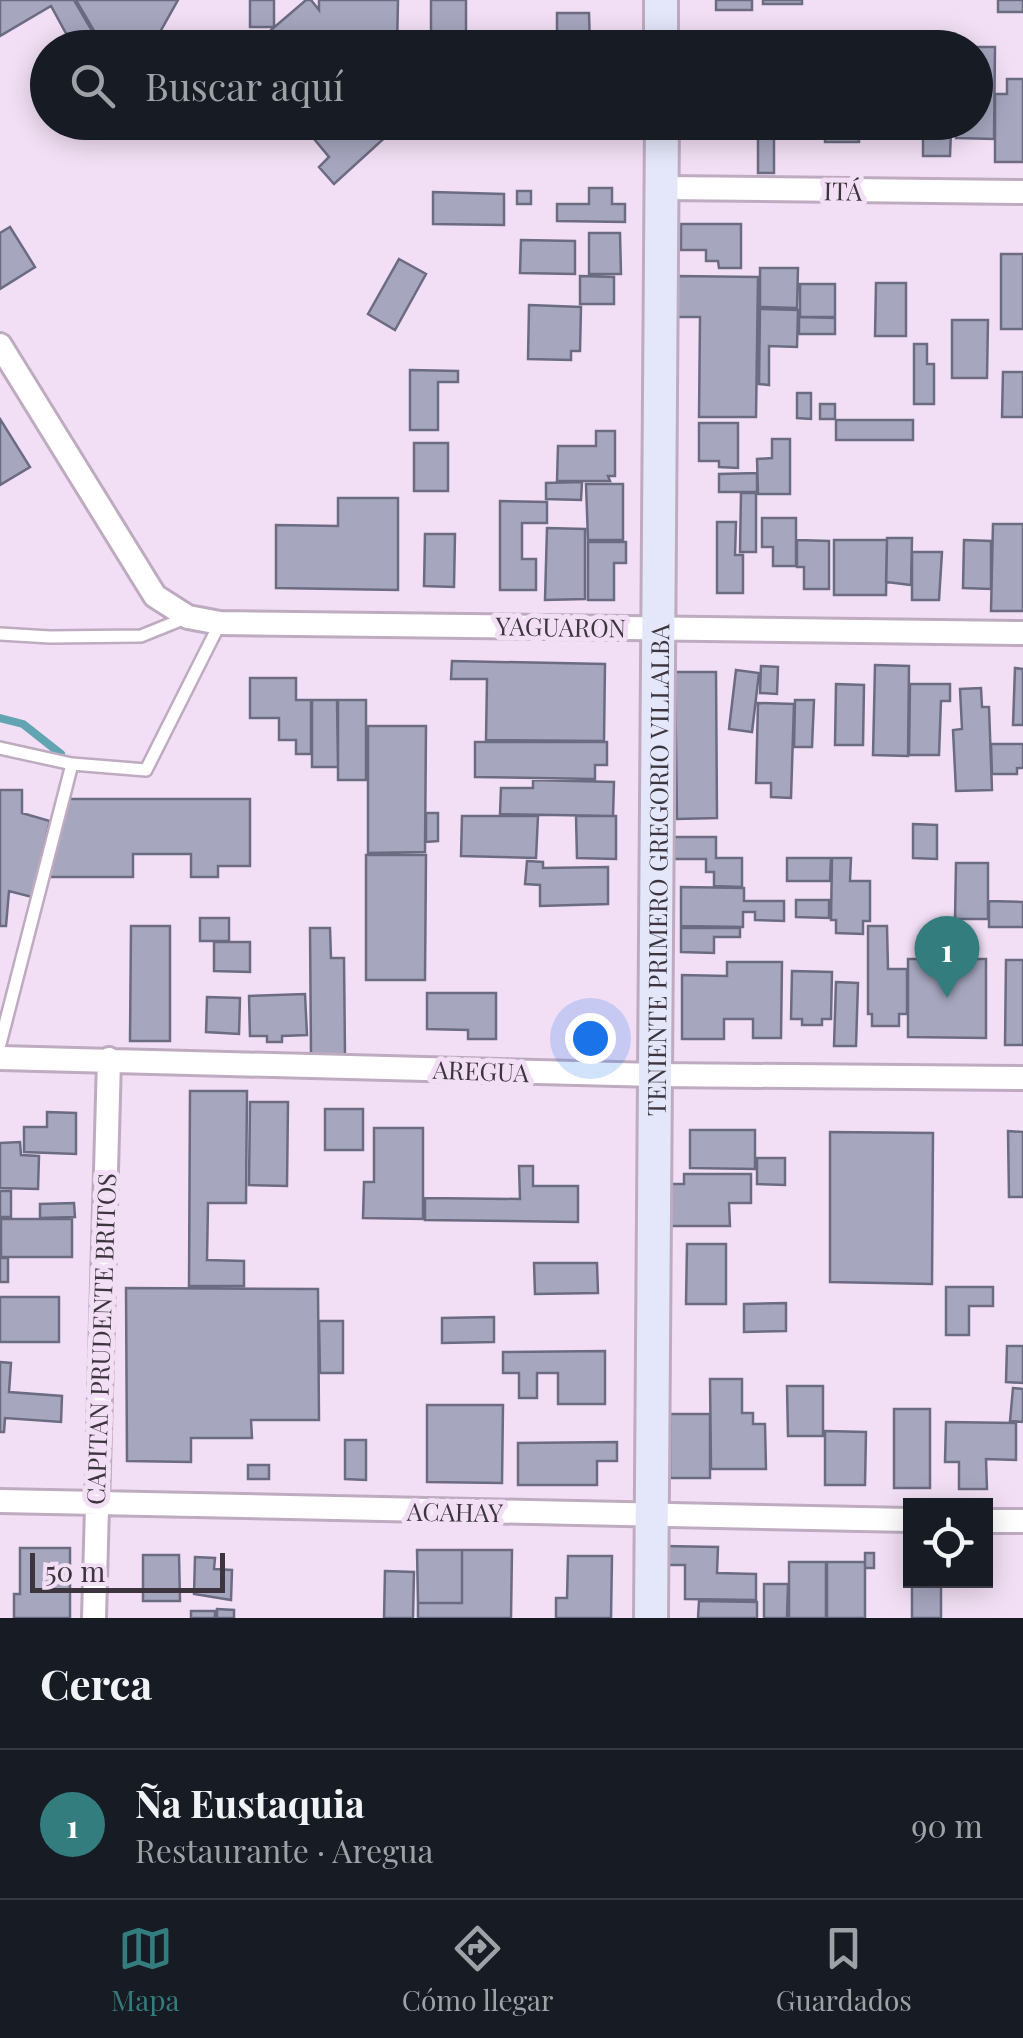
<!DOCTYPE html>
<html lang="es">
<head>
<meta charset="utf-8">
<style>
  :root { --surface:#171b24; --page:#20242c; --text:#f1f3f6; --muted:#9ea1a6; --line:#363941; --accent:#347d7e }
  body { margin:0; font-family:"Playfair Display",serif; background:var(--page); color:var(--text) }
  .controls { position:absolute; right:30px; bottom:30px; display:grid; overflow:hidden; border-radius:0px; box-shadow:0 5px 25px #0003 }
  .controls button { width:90px; height:90px; display:grid; place-items:center; padding:0; border:0; border-bottom:2px solid var(--line); background:var(--surface); color:var(--text); font:50px sans-serif }
  .scale { position:absolute; left:30px; bottom:25px; width:195px; box-sizing:border-box; padding-left:10px; border:5px solid #3d353e; border-top:0; font-size:28px; line-height:35px; white-space:nowrap; color:#3d353e; -webkit-text-stroke:8px #f2dff5; paint-order:stroke }
  .you { position:absolute; left:590px; top:1038px; width:35px; height:35px; margin:-25px; border:8px solid #fff; border-radius:50%; background:#1a73e8; box-shadow:0 0 0 15px #1a73e833 }
  .badge { display:grid; place-items:center; width:65px; height:65px; border-radius:50%; background:var(--accent); color:#fff; font-size:32px; font-weight:700 }
  .pin { position:absolute; translate:-50% -82px; filter:drop-shadow(0 2px 5px #0008) }
  .pin::after { content:''; position:absolute; top:52px; width:35px; height:30px; background:inherit; clip-path:polygon(0 0,100% 0,50% 100%) }
  .list { margin:0; padding:0; list-style:none }
  h2 { display:flex; justify-content:space-between; align-items:center; height:130px; margin:0; padding:0 40px; font-size:42px }
  h2 small { font-size:32px; font-weight:400; color:var(--muted) }
  .list li { display:grid; grid-template-columns:65px 1fr auto; gap:30px; align-items:center; box-sizing:border-box; height:150px; padding:0 40px; border-top:2px solid var(--line) }
  .list b { display:block; font-size:38px; white-space:nowrap }
  .list p { margin:0; font-size:32px; white-space:nowrap; color:var(--muted) }
  .list em { font-size:32px; font-style:normal; color:var(--muted) }
  .icon { flex:none; width:55px; height:55px; fill:none; stroke:currentColor; stroke-width:2; stroke-linecap:round; stroke-linejoin:round }
  .map { position:relative; flex:none; width:1023px; height:1618px; overflow:hidden }
  .search { position:absolute; background:var(--surface); box-shadow:0 5px 25px #0003; left:30px; right:30px; top:30px; height:110px; display:flex; align-items:center; gap:25px; box-sizing:border-box; padding:0 35px; border-radius:55px; color:var(--muted); font-size:38px }
  .sheet { height:280px; background:var(--surface) }
  nav { display:flex; justify-content:space-around; align-items:center; box-sizing:border-box; height:140px; border-top:2px solid var(--line); background:var(--surface); font-size:28px; color:var(--muted) }
  nav a { display:grid; justify-items:center; gap:5px }
  nav .on { color:var(--accent) }
  .map>svg:first-child { display:block }
  .lines { fill:none; stroke-linecap:round; stroke-linejoin:round }
  .stream { stroke:#62a4b1; stroke-width:8 }
  .building { fill:#a6a6bf; stroke:#6b6b82; stroke-width:2.5 }
  .lane-casing { stroke:#beabc0; stroke-width:16 }
  .street-casing { stroke:#beabc0; stroke-width:28 }
  .secondary-casing { stroke:#beabc0; stroke-width:38 }
  .lane { stroke:#fff; stroke-width:11 }
  .street { stroke:#fff; stroke-width:22 }
  .secondary { stroke:#e4e7fa; stroke-width:32 }
  .labels { text-anchor:middle; dominant-baseline:central; stroke-width:10; stroke-linejoin:round; paint-order:stroke }
  .street-label { font-size:25px; fill:#3d353e; stroke:#f2dff5 }
</style>
</head>
<body>
<div class="map">
<svg width="1023" height="1618" viewBox="0 0 1023 1618">
  <rect width="100%" height="100%" fill="#f2dff5"/>
  <g class="lines">
    <path class="stream" d="M0 718 23 724 61 754"/>
  </g>
  <path class="building" d="M0 0H74L102 48H74L51 6 0 36Z
    M76 0H178L151 48H104Z
    M250 0H274V27H250Z
    M306 0H311L319 10V0H398L397 48H250Z
    M431 0H466V37H557V13H589L590 48H431Z
    M716 0H752V10H716Z
    M763 0H802V4H763Z
    M998 0H1023V12H998Z
    M710 41H743V48H710Z
    M956 47H995L994 139 956 138V122H976V48Z
    M1007 79H1023V162H995V94H1007Z
    M300 122H402L334 184 319 167 329 157Z
    M430 122H626V133H430Z
    M746 122H760V133H746Z
    M825 122H859V142H825Z
    M929 122H942L941 131H951L950 156H923V130H929Z
    M758 138H774V173H758Z
    M589 188H612V204H625V222L557 221V204H589Z
    M517 191H531V204H517Z
    M433 192 504 194V225L433 224Z
    M681 224H741V268H719L718 261H706V250H681Z
    M10 227 35 267 0 289V233Z
    M589 233H620L621 274H589Z
    M521 240 575 241V274L520 273Z
    M1001 254H1023V329H1001Z
    M399 259 426 274 395 330 368 314Z
    M760 268H798L797 308 760 307Z
    M580 276 614 277V304H580Z
    M677 276 758 277 756 417H699L700 317H677Z
    M876 283H906V336H875Z
    M800 284H835V317H800Z
    M529 305 581 307 580 351H571V360L528 359Z
    M760 309 798 310 797 347 769 346V385L759 384Z
    M799 317 835 318V334H799Z
    M952 320H988L987 378H952Z
    M914 344H927V364H934V404H914Z
    M410 370 458 371V382H438V430H410Z
    M1003 372H1023V417H1002Z
    M797 393H811V419L797 418Z
    M820 404H835V419H820Z
    M0 419 30 467 0 485Z
    M836 420H913V440H836Z
    M699 423H738V468L719 467V461H699Z
    M596 431H615V476H608L610 481H557L558 446H596Z
    M772 439H790V494H758L757 459 772 458Z
    M414 443H448V491H414Z
    M757 473V492H719V474Z
    M582 482 581 500 546 499V483Z
    M586 484H623V540H588Z
    M741 493H756V552H740Z
    M338 498H398V590L276 588V525L338 526Z
    M500 501 547 502V523H522V559H536V590H500Z
    M762 518H796V566H773V547H762Z
    M717 522H736L735 555H743V593H717Z
    M993 524H1023V611H991Z
    M547 528 585 529V599L545 600Z
    M425 534H455L454 587 424 586Z
    M887 538H912L911 585 886 582Z
    M797 540 829 541V589H804V567H797Z
    M834 540H887L886 595H834Z
    M964 540 991 541V589L963 588Z
    M588 542H626V563H614V600H588Z
    M912 552H942L939 600H912Z
    M452 661 605 664 604 741 486 740 487 679H451Z
    M875 665 909 666 908 756 873 755Z
    M761 666 778 667 777 694 760 693Z
    M1015 668 1023 669V725H1013Z
    M736 670 759 673 752 732 729 729Z
    M675 672H716L717 818 677 819Z
    M250 678H296V700H311V754H296V740H279V718H250Z
    M836 684 864 685 863 745H835Z
    M910 684H950V701H941L939 755H909Z
    M981 688 982 707H989L992 790 956 791 953 730 962 729 960 689Z
    M312 700H337L338 767H312Z
    M338 700H366V780H338Z
    M795 700H814L812 747H794Z
    M758 703 794 704 791 798 771 797V783H756Z
    M368 726H426L425 852 368 853Z
    M475 742H607V765H595V779L475 777Z
    M991 744H1023V768H1017V774H992Z
    M533 780 614 782 613 816 500 814 501 788H533Z
    M0 790H22V813L50 821 32 897 9 891 6 926H0Z
    M67 799H250V866H218V877H191V854H133V877H49Z
    M426 813H438V841L426 842Z
    M462 816H538L536 858 461 856Z
    M576 816H616V859L577 858Z
    M913 824 937 825V859L913 858Z
    M674 837H716V858H742V887L714 886V872H706V859H674Z
    M366 855H426L425 980H366Z
    M787 858H831L830 881H787Z
    M832 858H851L850 881H870V921H863V934L836 933V920H831Z
    M527 861 543 862V868L608 867V904L540 906V885L525 884Z
    M956 863H988V919H955Z
    M681 887 744 888V901H784V921L755 920V912H743V927L681 926Z
    M796 900H829V918L796 917Z
    M989 901 1023 902V927H989Z
    M200 918H229V941H200Z
    M131 926H170V1041H130Z
    M868 926H887L888 969H907V1014H899V1026H872V1014H868Z
    M310 928H330L331 958H344L345 1055H311Z
    M681 928H740V937H714V953L681 952Z
    M214 942H250V972L214 971Z
    M908 959H986V1038L908 1037Z
    M1006 960H1023V1045H1005Z
    M727 962H782L781 1038H753V1019H724V1039H682V975L727 976Z
    M792 971 832 972 831 1019H822V1025H802V1019H791Z
    M836 982 858 983 856 1046H834Z
    M427 993H496V1039H468V1030L427 1029Z
    M305 994 307 1035 282 1036V1042H267V1036H250L249 996Z
    M207 997 240 998 239 1034 206 1032Z
    M190 1091H247L246 1203H208L207 1260 244 1261V1286H189Z
    M250 1102H288L287 1186 249 1185Z
    M325 1109H363V1150H325Z
    M47 1112 76 1113V1154L24 1152V1127H47Z
    M374 1128H423V1219L363 1218 364 1182H374Z
    M690 1130H755V1169L690 1168Z
    M1008 1131 1023 1132V1197H1009Z
    M830 1132 933 1133 932 1284 830 1282Z
    M20 1142 21 1155 39 1156 38 1189 0 1188V1143Z
    M757 1158H785V1185L757 1184Z
    M519 1166H533V1186H578V1222L425 1220V1198L520 1199Z
    M684 1174H751V1203H729L730 1226H671V1184H684Z
    M0 1191H11V1217H0Z
    M74 1203 75 1217 40 1218V1204Z
    M1 1219H72V1257H1Z
    M687 1244H726V1304H686Z
    M0 1258H8V1282H0Z
    M534 1263H597L598 1293 535 1294Z
    M946 1287H993V1306H969V1335H946Z
    M126 1288 318 1289 319 1420H251L252 1438H191V1462L127 1461Z
    M0 1297H59V1342H0Z
    M786 1303V1331L744 1332V1304Z
    M494 1317V1342L442 1343V1318Z
    M319 1321H343V1373H320Z
    M1007 1346H1023V1383L1006 1382Z
    M605 1351V1404H558V1373H537V1398H519V1373H503V1352Z
    M0 1362 11 1363 9 1392 62 1396 61 1422 5 1418 4 1432H0Z
    M710 1379H742V1413H753V1424H765L766 1469H711Z
    M787 1386H823V1436H788Z
    M1013 1388 1023 1389V1422L1010 1421Z
    M427 1405H503L502 1483 427 1482Z
    M894 1409H930V1488H894Z
    M670 1414H710V1478H670Z
    M946 1422 1016 1423V1460L986 1459 987 1489H959V1462H945Z
    M825 1431 866 1432 865 1485H825Z
    M345 1440H366V1480L345 1479Z
    M617 1442V1461H597V1485H518V1443Z
    M248 1465H269V1479H248Z
    M664 1546 718 1547 717 1573 756 1574V1600L685 1599V1565H664Z
    M20 1548H70V1618H14V1594H20Z
    M417 1550H462V1603H418Z
    M462 1550H512L511 1618H418V1603H462Z
    M865 1553H874V1568H865Z
    M143 1555H179L180 1601H143Z
    M568 1556H612L611 1618H556V1598H567Z
    M195 1557 215 1558 214 1569 232 1570 231 1600 194 1594Z
    M789 1562H826V1618H789Z
    M827 1562H865V1618H827Z
    M385 1571 414 1572 413 1618H384Z
    M912 1583 941 1584V1618H912Z
    M764 1584H788L787 1618H764Z
    M699 1601 757 1602V1618H698Z
    M217 1609 234 1610V1618H217Z
    M191 1611H215V1618H191Z"/>
  <g class="lines">
    <g class="lane-casing">
      <path id="lane" d="M0 634 50 637 141 636 188 617
        M0 748 72 764 146 770 220 623
        M0 1044 72 764"/>
    </g>
    <g class="street-casing">
      <path id="street" d="M663 188 1023 192
        M0 345 155 596 188 617 220 623 1023 633
        M0 1058 656 1075 1023 1078
        M0 1501 910 1520
        M986 1521H1023
        M94 1618 109 1059"/>
    </g>
    <g class="secondary-casing">
      <g id="secondary">
        <path d="M661 0V48"/>
        <path id="s1" d="M651 1618 662 122"/>
      </g>
    </g>
    <use href="#lane" class="lane"/>
    <use href="#street" class="street"/>
    <use href="#secondary" class="secondary"/>
  </g>
  <g class="labels">
    <g class="street-label">
      <text transform="translate(843 190) rotate(1)">ITÁ</text>
      <text transform="translate(561 626) rotate(1)">YAGUARON</text>
      <text stroke="none"><textPath href="#s1" startOffset="748">TENIENTE PRIMERO GREGORIO VILLALBA</textPath></text>
      <text transform="translate(481 1070) rotate(2)">AREGUA</text>
      <text transform="translate(100 1339) rotate(-88)">CAPITAN PRUDENTE BRITOS</text>
      <text transform="translate(455 1511) rotate(1)">ACAHAY</text>
    </g>
  </g>
</svg>
<div class="controls">
<button><svg class="icon" aria-label="locate" viewBox="0 0 24 24"><circle cx="12" cy="12" r="6"/><path d="M12 2v4M12 18v4M2 12h4M18 12h4"/></svg></button>
</div>
<div class="scale">50 m</div>
<div class="you"></div>
<div class="pin badge" style="left:947px;top:998px">1</div>
<div class="search"><svg class="icon" aria-label="search" viewBox="0 0 24 24"><circle cx="10" cy="10" r="6"/><path d="M15 15l6 6"/></svg>Buscar aquí</div>
</div>
<section class="sheet">
<h2>Cerca<small></small></h2>
<ul class="list">
<li><span class="badge">1</span><div><b>Ña Eustaquia</b><p>Restaurante · Aregua</p></div><em>90 m</em></li>
</ul>
</section>
<nav>
<a class="on"><svg class="icon" aria-label="map" viewBox="0 0 24 24"><path d="M3 6l6-2 6 2 6-2v14l-6 2-6-2-6 2zM9 4v14M15 6v14"/></svg>Mapa</a>
<a><svg class="icon" aria-label="directions" viewBox="0 0 24 24"><path d="M12 3l9 9-9 9-9-9zM9 14v-3h6M13 9l2 2-2 2"/></svg>Cómo llegar</a>
<a><svg class="icon" aria-label="saved" viewBox="0 0 24 24"><path d="M7 4h10v16l-5-4-5 4z"/></svg>Guardados</a>
</nav>
</body>
</html>
